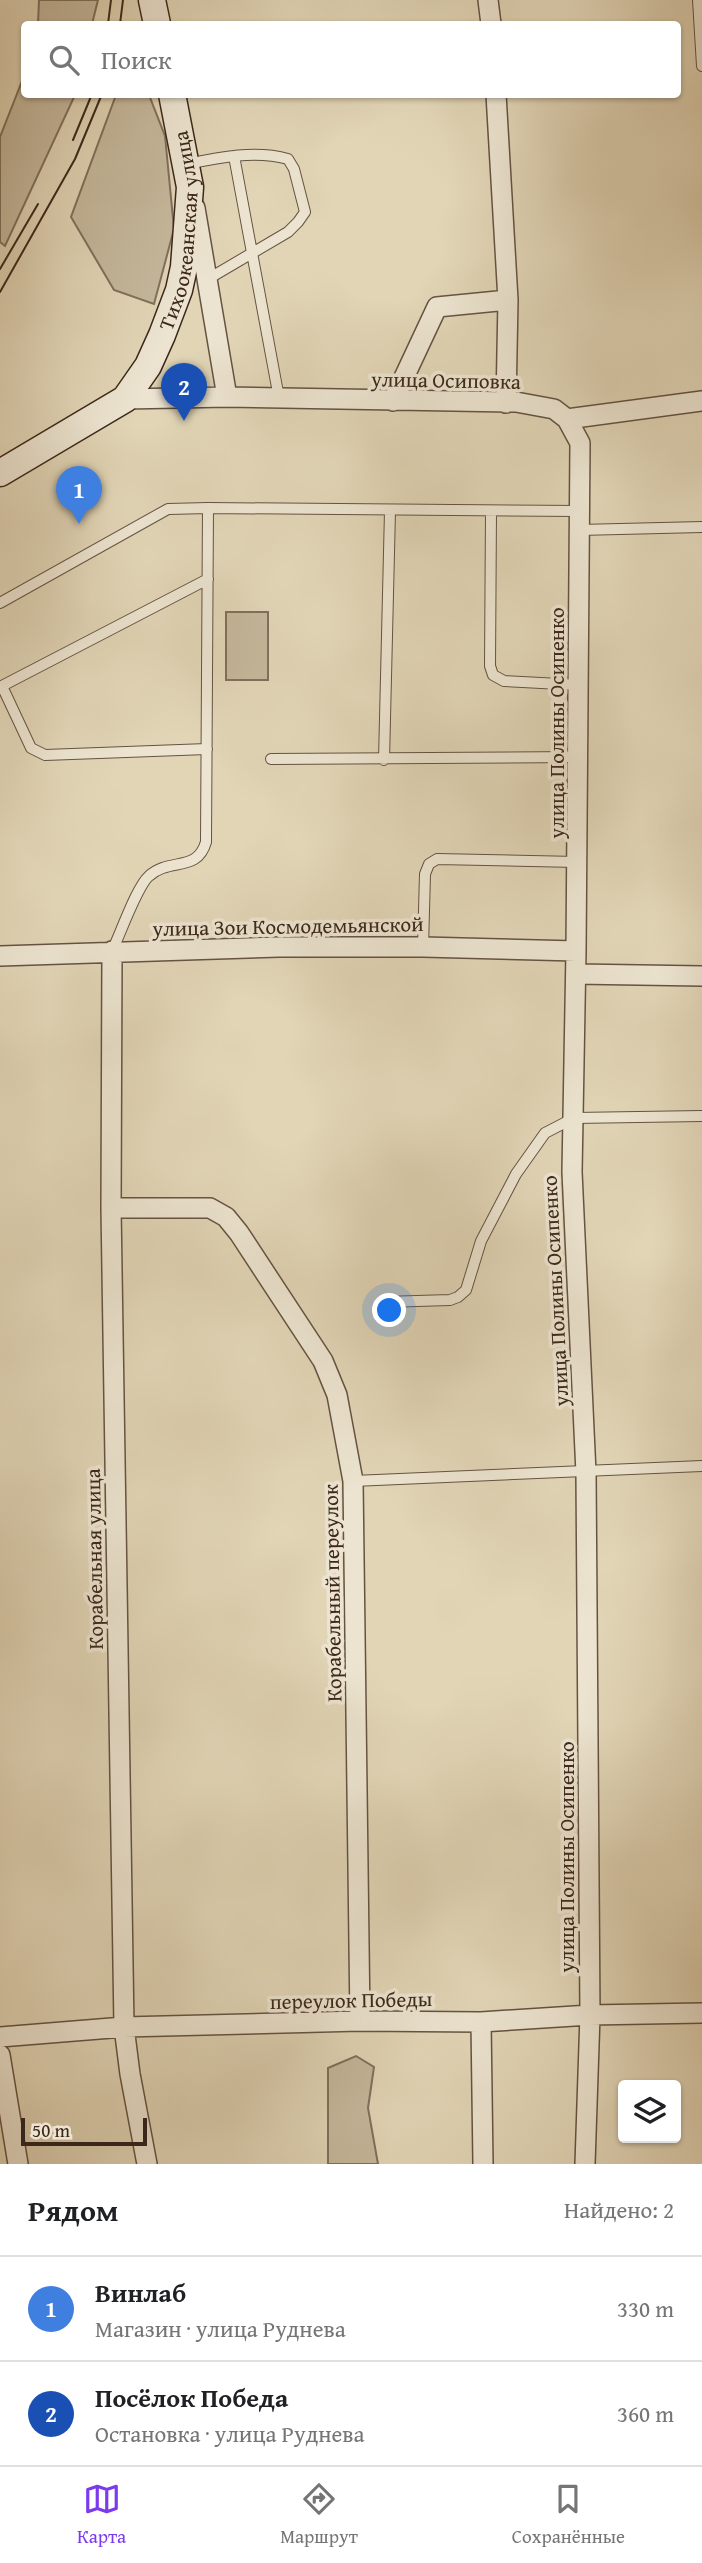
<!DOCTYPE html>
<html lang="ru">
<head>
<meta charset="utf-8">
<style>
  :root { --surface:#fff; --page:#f2f2f2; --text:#202124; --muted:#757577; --line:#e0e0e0; --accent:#7c3aed }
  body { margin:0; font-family:"Gentium Book Plus",serif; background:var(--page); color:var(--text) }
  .controls { position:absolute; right:21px; bottom:21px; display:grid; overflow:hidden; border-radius:7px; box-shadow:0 2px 5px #0004 }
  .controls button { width:63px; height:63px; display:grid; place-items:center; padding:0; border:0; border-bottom:2px solid var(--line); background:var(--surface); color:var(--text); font:35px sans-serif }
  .scale { position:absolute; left:21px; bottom:18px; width:126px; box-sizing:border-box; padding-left:7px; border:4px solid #3c281b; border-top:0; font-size:19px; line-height:24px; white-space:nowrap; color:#3c281b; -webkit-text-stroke:5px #ece4d0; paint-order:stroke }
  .you { position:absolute; left:390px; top:1311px; width:24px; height:24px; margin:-18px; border:5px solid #fff; border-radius:50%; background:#1a73e8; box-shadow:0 0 0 10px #1a73e833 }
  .badge { display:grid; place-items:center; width:46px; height:46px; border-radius:50%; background:var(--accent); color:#fff; font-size:23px; font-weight:700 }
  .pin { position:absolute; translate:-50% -58px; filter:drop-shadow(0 2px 4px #0008) }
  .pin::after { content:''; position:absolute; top:37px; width:24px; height:21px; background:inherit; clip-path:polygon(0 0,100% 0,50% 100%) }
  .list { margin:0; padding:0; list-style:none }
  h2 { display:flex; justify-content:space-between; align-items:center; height:91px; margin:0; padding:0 28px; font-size:30px }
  h2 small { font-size:23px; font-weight:400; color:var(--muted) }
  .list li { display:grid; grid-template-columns:46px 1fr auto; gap:21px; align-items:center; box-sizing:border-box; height:105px; padding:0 28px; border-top:2px solid var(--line) }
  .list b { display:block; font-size:26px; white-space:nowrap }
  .list p { margin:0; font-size:23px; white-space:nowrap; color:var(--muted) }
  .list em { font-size:23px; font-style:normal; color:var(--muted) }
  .icon { flex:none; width:38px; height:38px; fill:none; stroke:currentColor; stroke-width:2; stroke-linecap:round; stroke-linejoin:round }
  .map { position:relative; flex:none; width:702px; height:2164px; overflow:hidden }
  .search { position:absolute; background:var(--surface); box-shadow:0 2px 5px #0004; left:21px; right:21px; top:21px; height:77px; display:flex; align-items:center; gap:18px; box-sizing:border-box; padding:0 24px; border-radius:7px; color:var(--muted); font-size:26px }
  .sheet { height:301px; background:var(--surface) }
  nav { display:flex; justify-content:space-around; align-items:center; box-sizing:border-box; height:98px; border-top:2px solid var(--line); background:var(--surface); font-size:19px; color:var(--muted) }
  nav a { display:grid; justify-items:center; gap:4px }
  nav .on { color:var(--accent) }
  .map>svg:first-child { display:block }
  .green { fill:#c5b89c; stroke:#80705c; stroke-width:2 }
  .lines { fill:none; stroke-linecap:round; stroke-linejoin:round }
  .service-casing { stroke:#655342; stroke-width:12 }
  .minor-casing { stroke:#655342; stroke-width:22 }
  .secondary-casing { stroke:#3c281b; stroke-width:29 }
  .service { stroke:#ece4d0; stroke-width:10 }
  .minor { stroke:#ece4d0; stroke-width:19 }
  .secondary { stroke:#ece4d0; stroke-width:26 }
  .tram { stroke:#3c281b; stroke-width:2 }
  .labels { text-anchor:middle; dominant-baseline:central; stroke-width:7; stroke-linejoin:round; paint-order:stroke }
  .street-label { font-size:21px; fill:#3c281b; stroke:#ece4d0 }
</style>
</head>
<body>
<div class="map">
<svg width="702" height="2164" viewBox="0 0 702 2164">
  <rect width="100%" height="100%" fill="#e1d5b6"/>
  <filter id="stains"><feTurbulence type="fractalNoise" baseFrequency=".00286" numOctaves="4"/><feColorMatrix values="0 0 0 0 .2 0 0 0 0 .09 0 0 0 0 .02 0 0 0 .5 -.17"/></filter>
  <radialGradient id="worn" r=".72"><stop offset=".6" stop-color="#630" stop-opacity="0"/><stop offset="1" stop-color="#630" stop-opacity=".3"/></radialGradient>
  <path class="green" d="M39 0H98L92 24H38Z
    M24 76V94L75 95 5 246 0 242V137Z
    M116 95H149L165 136 174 229 154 304 114 290 71 217Z
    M226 612H268V680H226Z
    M356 2056 374 2067 368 2108 378 2164H328V2068Z"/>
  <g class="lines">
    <g class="service-casing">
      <path id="service" d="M698 0 702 66
        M234 156 279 398
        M188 164C220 157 256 150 288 159L294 169 305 212 298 222 288 232 208 279
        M491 511 490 666 493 675 504 681 579 685
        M579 530 702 527
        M0 603 168 509 208 508
        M2 686 31 748 45 755 207 749
        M0 687 208 579
        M271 759 578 757
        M384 760 390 511
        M423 947 425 874 429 864 437 859 577 862
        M112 951C120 935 137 886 149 876 170 857 197 873 206 842L208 508 579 511
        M384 1302 450 1300 458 1297 466 1290 481 1241 516 1174 545 1133 574 1118 702 1116
        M353 1481 702 1466"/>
    </g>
    <g class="minor-casing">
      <path id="minor" d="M488 0 491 24
        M496 94 508 300 506 403
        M195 208 227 397
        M125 399 227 397 516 402 554 409 567 419 702 401
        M393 401 437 307 508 300
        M567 419 580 443 576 951 572 1172 586 1473 590 2015 585 2164
        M112 951 111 1208 124 2027 130 2074 147 2164
        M0 956 279 947H423L576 951
        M576 974 702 976
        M111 1208H210L226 1217 239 1233 323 1361 337 1395 353 1481 360 2021
        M481 2022 483 2164
        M0 2037 124 2027 360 2021 481 2022 590 2015 702 2013
        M0 2055 18 2164"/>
    </g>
    <g class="secondary-casing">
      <g id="secondary">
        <path d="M152 0 157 24"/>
        <path id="s1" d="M0 473 125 399 148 366 162 335 179 290 184 267 190 187 172 94"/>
      </g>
    </g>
    <use href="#service" class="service"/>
    <use href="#minor" class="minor"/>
    <use href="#secondary" class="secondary"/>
    <path class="tram" d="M108 24 111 0
      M120 24 123 0
      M73 140 92 94
      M0 269 38 204
      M0 292 75 159 102 94"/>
  </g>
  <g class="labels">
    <g class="street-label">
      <text stroke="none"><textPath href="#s1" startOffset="327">Тихоокеанская улица</textPath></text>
      <text transform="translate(446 380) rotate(1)">улица Осиповка</text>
      <text transform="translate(556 723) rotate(-90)">улица Полины Осипенко</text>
      <text transform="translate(288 926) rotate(-1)">улица Зои Космодемьянской</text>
      <text transform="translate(555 1291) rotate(-93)">улица Полины Осипенко</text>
      <text transform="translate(94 1559) rotate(-91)">Корабельная улица</text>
      <text transform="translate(332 1593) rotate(-91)">Корабельный переулок</text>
      <text transform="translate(566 1857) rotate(-90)">улица Полины Осипенко</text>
      <text transform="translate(351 2000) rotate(-1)">переулок Победы</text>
    </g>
  </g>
  <rect width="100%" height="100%" filter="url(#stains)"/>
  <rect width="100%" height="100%" fill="url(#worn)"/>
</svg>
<div class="controls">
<button><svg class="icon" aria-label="layers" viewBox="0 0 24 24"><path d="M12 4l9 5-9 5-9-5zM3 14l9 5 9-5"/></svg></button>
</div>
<div class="scale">50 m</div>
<div class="you"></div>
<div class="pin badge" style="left:79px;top:524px;background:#3f7fe0">1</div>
<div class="pin badge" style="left:184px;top:421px;background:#1a4fb4">2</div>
<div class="search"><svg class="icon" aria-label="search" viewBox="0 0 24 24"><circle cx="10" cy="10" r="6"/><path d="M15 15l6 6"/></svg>Поиск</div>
</div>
<section class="sheet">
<h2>Рядом<small>Найдено: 2</small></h2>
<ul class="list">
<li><span class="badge" style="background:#3f7fe0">1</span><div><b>Винлаб</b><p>Магазин · улица Руднева</p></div><em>330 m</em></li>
<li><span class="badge" style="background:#1a4fb4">2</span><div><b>Посёлок Победа</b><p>Остановка · улица Руднева</p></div><em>360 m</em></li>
</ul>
</section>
<nav>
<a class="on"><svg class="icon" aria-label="map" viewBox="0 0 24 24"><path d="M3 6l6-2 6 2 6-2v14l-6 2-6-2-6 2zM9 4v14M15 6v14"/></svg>Карта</a>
<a><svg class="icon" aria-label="directions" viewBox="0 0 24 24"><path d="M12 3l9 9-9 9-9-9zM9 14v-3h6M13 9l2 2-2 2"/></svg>Маршрут</a>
<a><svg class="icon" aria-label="saved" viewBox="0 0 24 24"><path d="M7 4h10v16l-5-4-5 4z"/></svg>Сохранённые</a>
</nav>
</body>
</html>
